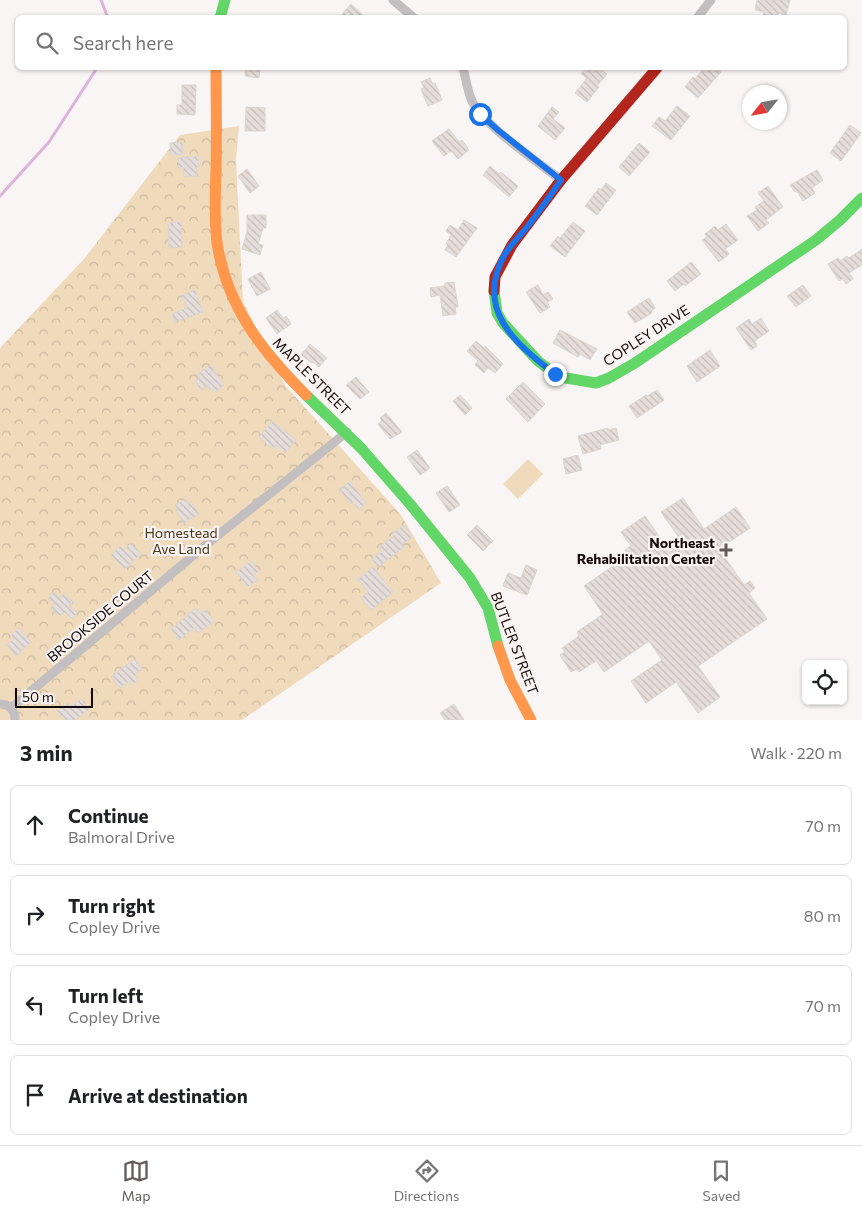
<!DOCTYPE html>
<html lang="en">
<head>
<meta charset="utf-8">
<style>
  :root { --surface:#fff; --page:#f2f2f2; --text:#202124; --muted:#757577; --line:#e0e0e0; --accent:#645c5c }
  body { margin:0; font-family:Commissioner,sans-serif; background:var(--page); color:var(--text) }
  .controls { position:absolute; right:15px; bottom:15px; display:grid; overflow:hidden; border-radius:8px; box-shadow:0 1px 4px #0004 }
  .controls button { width:45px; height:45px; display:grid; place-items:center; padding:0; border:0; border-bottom:1px solid var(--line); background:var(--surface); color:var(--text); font:25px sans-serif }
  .compass { position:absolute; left:742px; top:85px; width:45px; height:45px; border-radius:50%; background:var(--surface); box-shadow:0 1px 4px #0004; rotate:239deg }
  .scale { position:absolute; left:15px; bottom:12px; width:78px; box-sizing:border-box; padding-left:5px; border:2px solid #140a0a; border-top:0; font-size:14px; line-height:18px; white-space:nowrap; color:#140a0a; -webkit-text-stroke:4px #faf4f3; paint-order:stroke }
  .stop { position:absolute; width:15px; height:15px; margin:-11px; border:4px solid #1a73e8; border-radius:50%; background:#fff }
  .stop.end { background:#1a73e8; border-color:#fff; box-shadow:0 1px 5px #0008 }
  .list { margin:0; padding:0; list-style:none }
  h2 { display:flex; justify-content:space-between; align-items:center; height:65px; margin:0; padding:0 20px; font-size:21px }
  h2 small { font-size:16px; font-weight:400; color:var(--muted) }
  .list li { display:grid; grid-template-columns:32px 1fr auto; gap:15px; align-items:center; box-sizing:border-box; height:80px; margin:0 10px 10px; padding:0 10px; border:1px solid var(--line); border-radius:8px }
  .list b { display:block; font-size:19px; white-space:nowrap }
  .list p { margin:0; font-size:16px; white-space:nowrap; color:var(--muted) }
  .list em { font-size:16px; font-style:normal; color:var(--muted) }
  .icon { flex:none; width:28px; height:28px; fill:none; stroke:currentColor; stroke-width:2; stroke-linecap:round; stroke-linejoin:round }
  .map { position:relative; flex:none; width:862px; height:720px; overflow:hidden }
  .search { position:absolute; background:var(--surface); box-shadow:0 1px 4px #0004; left:15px; right:15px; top:15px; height:55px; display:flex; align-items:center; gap:12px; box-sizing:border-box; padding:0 18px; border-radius:8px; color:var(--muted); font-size:19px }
  .sheet { height:425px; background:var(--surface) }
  nav { display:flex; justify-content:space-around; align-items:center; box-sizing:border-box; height:70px; border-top:1px solid var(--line); background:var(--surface); font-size:14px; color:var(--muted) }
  nav a { display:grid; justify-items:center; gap:2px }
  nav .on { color:var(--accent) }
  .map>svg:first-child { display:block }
  .green { fill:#efdabc }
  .forest { fill:url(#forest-crowns) }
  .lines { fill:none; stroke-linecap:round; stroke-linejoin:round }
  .stream { stroke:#dbb3db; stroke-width:3 }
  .building { fill:url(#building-back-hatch); stroke:#dbd5d1 }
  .street { stroke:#c3bebf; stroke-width:9 }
  .fast { stroke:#63d668; stroke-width:11 }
  .slow { stroke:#ff974d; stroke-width:11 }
  .jam { stroke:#b3261e; stroke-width:11 }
  .route { stroke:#1a73e8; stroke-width:6 }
  .poi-dot { fill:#645c5c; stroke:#faf4f3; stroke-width:2 }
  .labels { text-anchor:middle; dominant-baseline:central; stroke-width:4.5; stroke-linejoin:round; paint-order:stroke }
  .street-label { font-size:14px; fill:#140a0a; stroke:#faf4f3 }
  .park-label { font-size:14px; fill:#4c381a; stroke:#faf4f3 }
  .poi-label { font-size:14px; font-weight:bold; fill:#140a0a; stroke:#faf4f3; text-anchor:end }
</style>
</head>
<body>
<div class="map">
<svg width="862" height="720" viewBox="0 0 862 720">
  <defs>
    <pattern id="forest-crowns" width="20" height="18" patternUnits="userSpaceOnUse" patternTransform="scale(1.25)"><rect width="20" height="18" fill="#efdabc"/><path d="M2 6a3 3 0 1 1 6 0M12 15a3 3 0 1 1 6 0" fill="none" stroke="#ccbaa0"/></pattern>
    <pattern id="building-back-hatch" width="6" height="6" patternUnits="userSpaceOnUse" patternTransform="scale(1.25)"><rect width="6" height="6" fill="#e6dedb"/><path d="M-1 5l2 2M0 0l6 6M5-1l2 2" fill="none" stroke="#c4bdbb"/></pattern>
  </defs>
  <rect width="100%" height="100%" fill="#f9f5f4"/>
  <path class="green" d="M528 459 543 474 518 499 503 484Z"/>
  <path class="forest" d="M239 126 236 160 243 302 285 385 401 515 441 583 242 720H0V348L84 259 180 135Z"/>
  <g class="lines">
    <path class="stream" d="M101 0 108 18
      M0 196 49 142 97 68"/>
  </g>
  <path class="building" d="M757 0H790L786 15 779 13 777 18H763L764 12 755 10Z
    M351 4 366 18H339Z
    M246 68H260L259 78 245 76Z
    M586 68H598L607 74 597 86 599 87 587 102 575 93 587 78 581 74Z
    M704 68H715L721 72 698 98 685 87 693 77 695 79Z
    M430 78 433 84 435 83 442 100 428 106 421 89 424 88 421 82Z
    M182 85H196L195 115 177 114V105H182Z
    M677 106 690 116 671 140 652 126 659 117 665 121Z
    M246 107 265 108V131H245Z
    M552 107 559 112 553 119 565 128 555 140 538 126Z
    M850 125 861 133 841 161 830 153Z
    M449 129 459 142 462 140 469 150 458 159 451 151 444 156 432 141Z
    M182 142 183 154 171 155 170 143Z
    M639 143 650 152 629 176 619 167Z
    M198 156 199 167H196L197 176 184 177 183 167 179 168 178 158Z
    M490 166 499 174 501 172 518 186 509 197 483 175Z
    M247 169 259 186 250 193 238 176Z
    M817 170 823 180 812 188 815 193 803 201 797 191 795 192 790 185Z
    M606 183 616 190 597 215 585 206 599 188 601 190Z
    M768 186 783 207 766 220 769 223 758 231 747 216 757 210 755 207 764 201 758 193Z
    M247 215H266V228H263L258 244 263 245 260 255 242 249 247 232Z
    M464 220 477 228 456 257 445 250 448 245 446 244 451 235 446 231 450 225 458 230Z
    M181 222 182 247 169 248 168 223Z
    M573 222 585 231 565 257 550 246 558 236 560 238Z
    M726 224 738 240 725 249 729 254 719 262 702 240 707 237 705 234 715 226 718 230Z
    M862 249V265L849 273 853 279 846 284 843 279 839 281 828 264 838 258 840 261 847 256 849 258Z
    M691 262 701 274 685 286 684 284 675 291 667 281Z
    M261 272 270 289 257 296 248 279Z
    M454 282 458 307H455L456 314 443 316 440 295 431 297 430 288 445 286V283Z
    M538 285 543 295 548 292 553 299 547 302 550 307 540 313 526 292Z
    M803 285 811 296 796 307 787 296Z
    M195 290 203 312 175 322 172 314 187 308 182 295Z
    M649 298 655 308 651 311 652 313 635 323 627 312Z
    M277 310 283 318 286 316 291 324 277 334 266 318Z
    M761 318 769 331 755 341 757 346 751 350 736 328 749 319 752 324Z
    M560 330 597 349 590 360 580 354 578 357 553 343Z
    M476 341 484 348 485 346 503 364 495 373 488 368 484 373 475 365 478 361 467 351Z
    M310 344 327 358 319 367 313 362 312 363 301 355Z
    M710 350 720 366 697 382 687 366Z
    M210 365 224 385 214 393 207 385 201 390 195 381 200 378 198 374Z
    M356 377 369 392 360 399 346 385Z
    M523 382 545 404 528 422 506 399Z
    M657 390 664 400 637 418 629 406 646 395 647 396Z
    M460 395 472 408 465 415 453 401Z
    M386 413 402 432 390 439 378 424 382 421 380 418Z
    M272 421 296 440 285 453 276 445 273 449 259 437Z
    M608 428V430L616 428 619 440 600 445 601 449 583 454 578 436Z
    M417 450 430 468 420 475 407 457Z
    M578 455 582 470 566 474 563 459Z
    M350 481 366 503 359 509 353 502 351 504 340 490Z
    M447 486 460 505 449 512 436 493Z
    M683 498 704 529 736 507 750 528 719 549 744 585 750 581 755 588 749 593 767 619 698 666 720 697 698 713 676 682 646 703 631 681 662 660 649 641 604 672 596 661 579 672 576 669 571 672 560 655 565 652 562 648 579 636 577 632 603 614 584 586 629 555 625 550 631 546 621 532 645 516 670 552 683 543 661 512Z
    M185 499 188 504 191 502 199 514 184 523 176 511 178 510 175 505Z
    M404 525 412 537 402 544 404 547 378 567 372 559 382 551 379 547 394 536 392 534Z
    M477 525 493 541 483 551 467 535Z
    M131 543 141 554 125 569 111 555 120 546 124 550Z
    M251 561 259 571 253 575 257 580 248 587 236 572Z
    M526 565 537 570 527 595 503 586 508 573 521 578Z
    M373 567 393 592 371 610 361 598 368 592 358 579Z
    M54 592 60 598 63 594 73 602 69 606 77 613 72 619 64 612 60 616 51 608 54 604 48 598Z
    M196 608 201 614 206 610 214 621 198 633 194 628 179 640 171 629Z
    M18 628 31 642 16 656 7 645 14 638 11 635Z
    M134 659 142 668 135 675 138 679 132 685 128 681 121 688 111 677Z
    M81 699 89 710 75 720H64L57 711 69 703 72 706Z
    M454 704 464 720H445L440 713Z"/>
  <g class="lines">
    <path class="street" d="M393 0 414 18
      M697 18 711 0
      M463 68C466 78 467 90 472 101 485 127 537 161 561 180
      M0 704C10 705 15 710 15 720
      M11 708 207 544 347 432"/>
    <path class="fast" d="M220 18 225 0
      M494 291 497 313 503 323 538 361 555 374 566 378 596 383 609 378 635 363 816 240 840 220 862 198
      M306 395 361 448 410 504 470 578 488 608 498 646"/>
    <path class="slow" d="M216 68C216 102 217 137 216 171 215 195 214 219 217 243 227 307 262 351 306 395
      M498 646 510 680 531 720"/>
    <path class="jam" d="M494 291 495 277 512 245 561 180 657 68"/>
  </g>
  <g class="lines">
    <path class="route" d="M480 114 499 131 561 180C550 196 539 212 527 227 520 236 511 244 505 254 474 308 514 343 555 374"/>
  </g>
  <path class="poi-dot" d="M723.5 542.5h5v5h5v5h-5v5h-5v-5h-5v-5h5z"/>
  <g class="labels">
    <g class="street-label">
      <text transform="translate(646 335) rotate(-33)">COPLEY DRIVE</text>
      <text transform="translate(312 376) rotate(45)">MAPLE STREET</text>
      <text transform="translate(100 616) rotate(-40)">BROOKSIDE COURT</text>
      <text transform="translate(515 643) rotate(69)">BUTLER STREET</text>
    </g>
    <g class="park-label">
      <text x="181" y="532">Homestead<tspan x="181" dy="16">Ave Land</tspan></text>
    </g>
    <g class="poi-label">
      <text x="715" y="542">Northeast<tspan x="715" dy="16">Rehabilitation Center</tspan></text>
    </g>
  </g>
</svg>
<div class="controls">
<button><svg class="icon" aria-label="locate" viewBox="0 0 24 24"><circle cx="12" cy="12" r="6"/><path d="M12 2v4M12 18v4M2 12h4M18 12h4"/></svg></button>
</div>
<svg class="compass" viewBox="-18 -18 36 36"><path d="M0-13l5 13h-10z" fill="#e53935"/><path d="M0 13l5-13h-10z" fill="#757577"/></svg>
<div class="scale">50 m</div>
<div class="stop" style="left:480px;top:114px"></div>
<div class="stop end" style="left:555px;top:374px"></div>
<div class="search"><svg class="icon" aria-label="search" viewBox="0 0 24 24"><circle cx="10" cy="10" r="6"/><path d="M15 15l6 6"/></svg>Search here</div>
</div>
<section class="sheet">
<h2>3 min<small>Walk · 220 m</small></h2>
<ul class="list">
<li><svg class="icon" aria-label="ahead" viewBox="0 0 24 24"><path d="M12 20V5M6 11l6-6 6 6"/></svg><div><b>Continue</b><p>Balmoral Drive</p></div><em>70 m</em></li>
<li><svg class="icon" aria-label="right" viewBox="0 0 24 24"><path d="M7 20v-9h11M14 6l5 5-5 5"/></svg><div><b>Turn right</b><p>Copley Drive</p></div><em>80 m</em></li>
<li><svg class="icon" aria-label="left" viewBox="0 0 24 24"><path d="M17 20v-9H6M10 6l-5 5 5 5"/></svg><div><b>Turn left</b><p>Copley Drive</p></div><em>70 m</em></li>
<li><svg class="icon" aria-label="arrive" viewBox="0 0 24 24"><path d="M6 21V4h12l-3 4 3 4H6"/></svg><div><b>Arrive at destination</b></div></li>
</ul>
</section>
<nav>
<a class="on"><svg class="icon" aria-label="map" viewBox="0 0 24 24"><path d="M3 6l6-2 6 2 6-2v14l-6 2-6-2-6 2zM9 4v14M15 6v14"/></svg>Map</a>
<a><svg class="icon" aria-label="directions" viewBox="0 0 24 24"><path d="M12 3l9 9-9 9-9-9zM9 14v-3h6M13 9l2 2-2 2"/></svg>Directions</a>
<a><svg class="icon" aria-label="saved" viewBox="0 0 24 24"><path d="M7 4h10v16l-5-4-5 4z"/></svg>Saved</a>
</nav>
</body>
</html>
